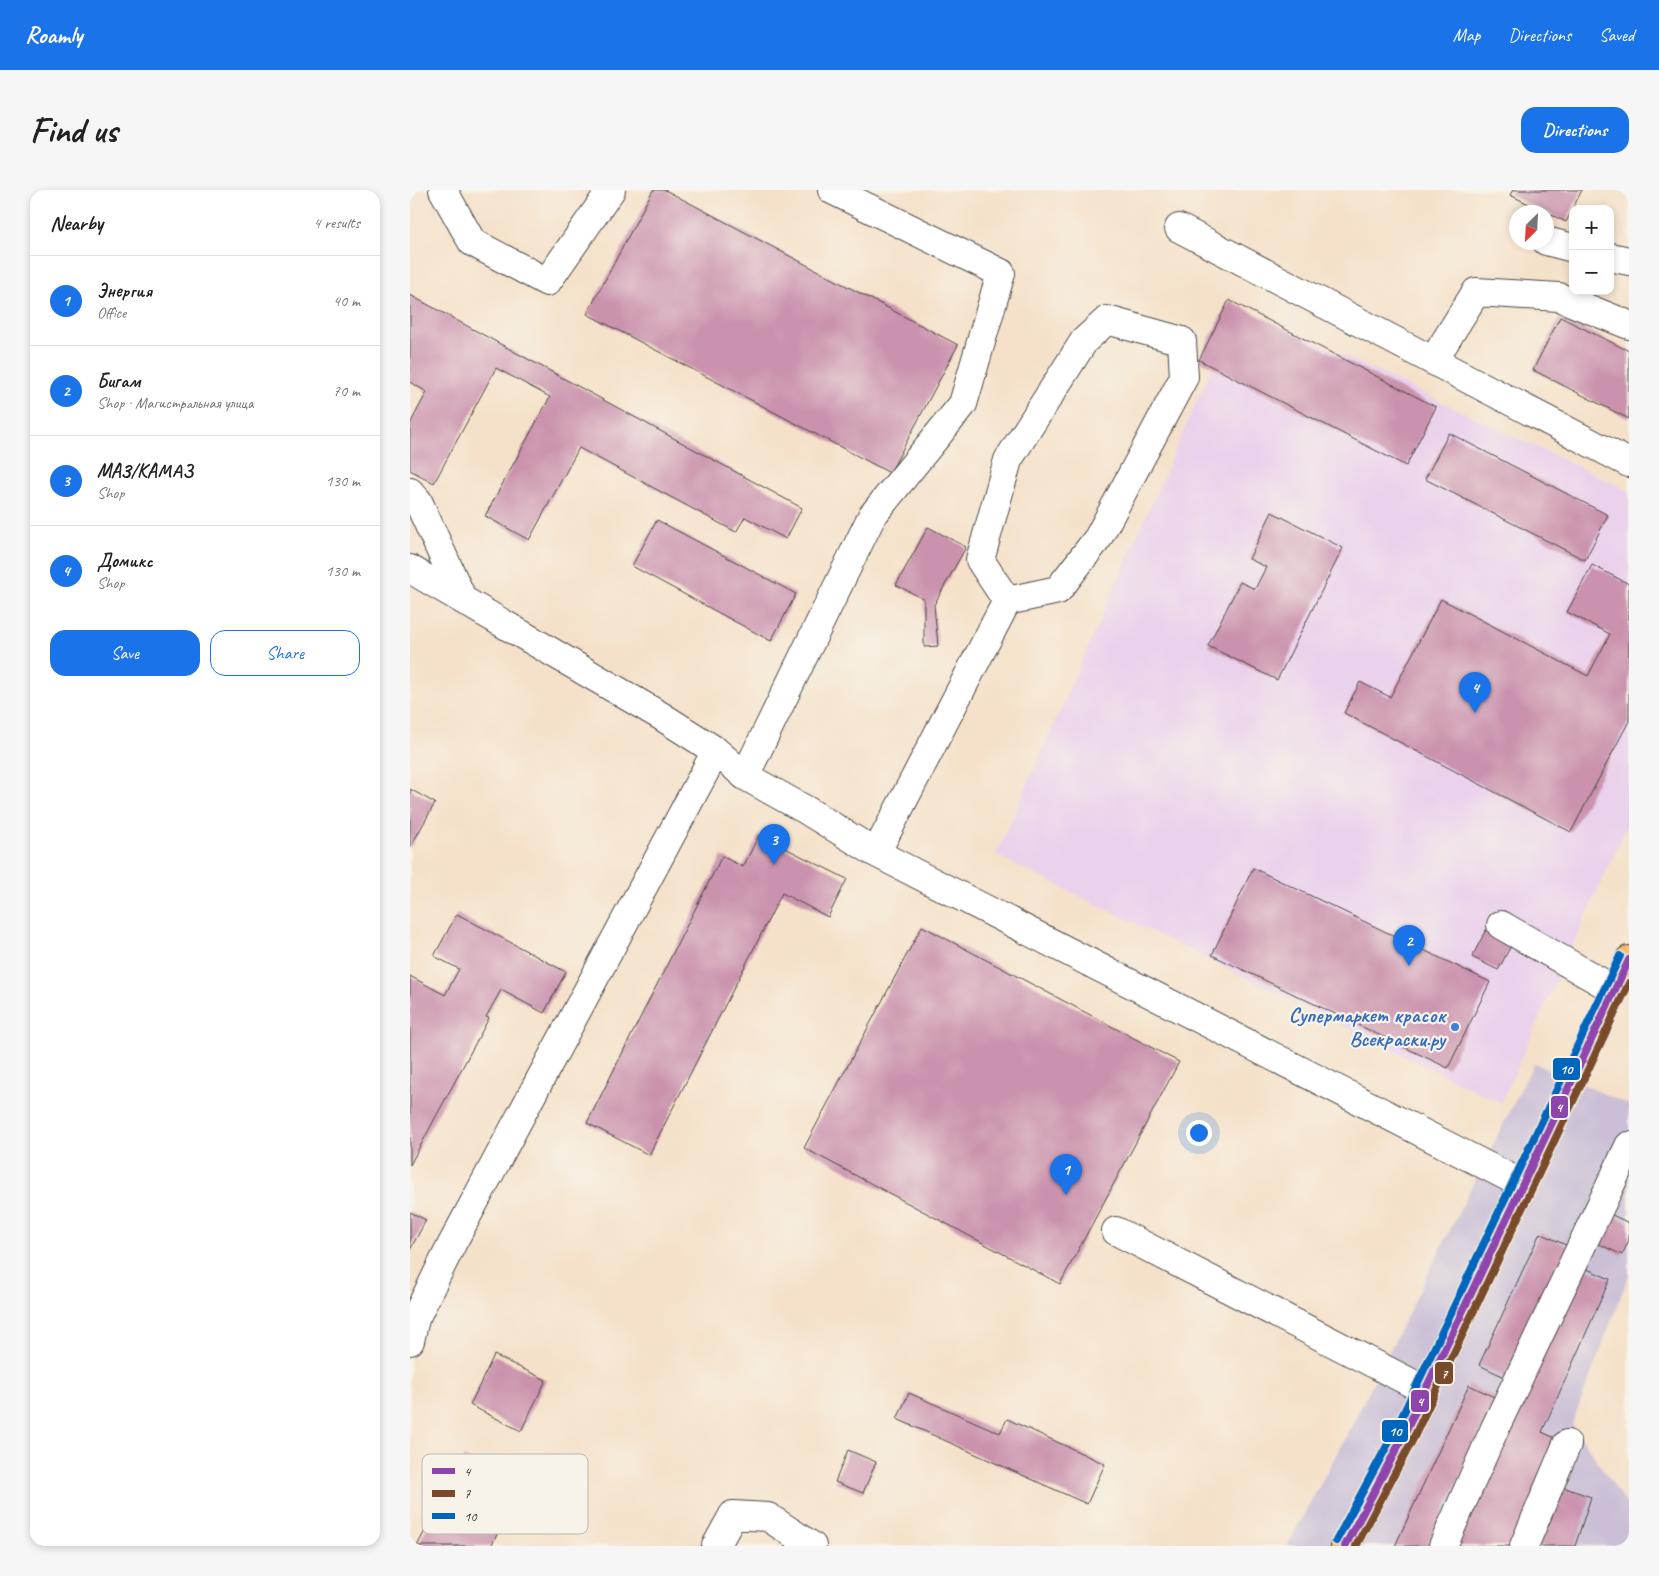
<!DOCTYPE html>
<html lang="en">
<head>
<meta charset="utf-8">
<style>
  :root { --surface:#fff; --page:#f6f6f6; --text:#222; --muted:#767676; --line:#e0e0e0; --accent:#1a73e8 }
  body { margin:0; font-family:Caveat,sans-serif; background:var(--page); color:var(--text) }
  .controls { position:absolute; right:15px; top:15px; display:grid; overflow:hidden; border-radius:10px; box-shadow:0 2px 8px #0003 }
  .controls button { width:45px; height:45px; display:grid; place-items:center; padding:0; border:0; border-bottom:1px solid var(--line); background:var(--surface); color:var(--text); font:25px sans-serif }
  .compass { position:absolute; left:1099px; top:15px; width:45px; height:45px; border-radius:50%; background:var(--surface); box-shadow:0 2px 8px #0003; rotate:204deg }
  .you { position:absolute; left:788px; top:942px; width:18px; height:18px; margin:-12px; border:4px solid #fff; border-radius:50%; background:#1a73e8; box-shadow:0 0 0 8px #1a73e833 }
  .badge { display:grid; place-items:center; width:32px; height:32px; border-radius:50%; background:var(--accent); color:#fff; font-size:16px; font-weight:700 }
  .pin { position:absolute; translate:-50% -41px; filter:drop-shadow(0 1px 2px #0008) }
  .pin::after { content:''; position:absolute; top:26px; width:18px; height:15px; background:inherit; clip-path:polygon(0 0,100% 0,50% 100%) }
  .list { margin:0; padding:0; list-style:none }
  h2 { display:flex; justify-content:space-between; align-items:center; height:65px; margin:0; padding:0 20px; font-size:21px }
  h2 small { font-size:16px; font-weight:400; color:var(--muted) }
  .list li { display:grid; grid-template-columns:32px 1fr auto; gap:15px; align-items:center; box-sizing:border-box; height:90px; padding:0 20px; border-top:1px solid var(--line) }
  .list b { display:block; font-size:19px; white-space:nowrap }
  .list p { margin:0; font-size:16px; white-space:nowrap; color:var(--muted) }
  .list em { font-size:16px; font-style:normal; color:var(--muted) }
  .actions { display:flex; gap:10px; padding:15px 20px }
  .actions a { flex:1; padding:11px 0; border:1px solid var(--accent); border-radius:15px; text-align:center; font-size:18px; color:var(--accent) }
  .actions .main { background:var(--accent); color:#fff }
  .map { position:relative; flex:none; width:1219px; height:1356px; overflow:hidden; border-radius:15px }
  header { display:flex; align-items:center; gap:30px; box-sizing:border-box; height:70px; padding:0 25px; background:var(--accent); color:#fff }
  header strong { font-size:24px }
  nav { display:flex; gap:28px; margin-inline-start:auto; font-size:18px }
  .intro { display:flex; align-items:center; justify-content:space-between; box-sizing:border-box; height:120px; padding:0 30px }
  h1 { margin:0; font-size:35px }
  .button { padding:12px 22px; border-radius:15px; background:var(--accent); color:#fff; font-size:18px; font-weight:700 }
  main { display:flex; gap:30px; padding:0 30px }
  aside { flex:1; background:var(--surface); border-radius:15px; box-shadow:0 2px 8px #0003 }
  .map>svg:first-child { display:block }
  .built { fill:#ead1ec }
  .industrial { fill:#cabfd6 }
  .building { fill:#ca92ad }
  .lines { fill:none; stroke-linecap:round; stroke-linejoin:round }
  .minor-casing { stroke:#494643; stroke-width:30 }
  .major-casing { stroke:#494643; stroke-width:30 }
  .minor { stroke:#fff; stroke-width:28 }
  .major { stroke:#fdbc70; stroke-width:28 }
  .bus-1-casing { stroke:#f7f3e8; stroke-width:11 }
  .bus-2-casing { stroke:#f7f3e8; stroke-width:11 }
  .bus-3-casing { stroke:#f7f3e8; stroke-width:11 }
  .bus-1 { stroke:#8e44ad; stroke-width:8 }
  .bus-2 { stroke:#7a4b2a; stroke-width:8 }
  .bus-3 { stroke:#0065bd; stroke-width:8 }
  .shop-dot { fill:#3f7fe0; stroke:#f7f3e8; stroke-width:2 }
  .labels { text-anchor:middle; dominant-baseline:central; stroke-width:4.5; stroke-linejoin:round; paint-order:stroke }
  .shop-label { font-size:21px; font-weight:bold; fill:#366cbe; stroke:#f7f3e8; text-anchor:end }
  .key { fill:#f7f3e8; stroke:#bab7af; stroke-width:1 }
  .key-label { font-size:14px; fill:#2b2b2b }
  .line-badge { stroke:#f7f3e8; stroke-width:2 }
  .badge-label { font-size:14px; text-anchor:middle; font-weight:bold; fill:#fff }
</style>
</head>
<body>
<header>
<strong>Roamly</strong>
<nav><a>Map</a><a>Directions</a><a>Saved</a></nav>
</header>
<div class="intro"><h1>Find us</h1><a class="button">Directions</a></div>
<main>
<aside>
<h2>Nearby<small>4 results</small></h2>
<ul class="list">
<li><span class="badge">1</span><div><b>Энергия</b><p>Office</p></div><em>40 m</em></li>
<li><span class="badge">2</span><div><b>Бигам</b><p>Shop · Магистральная улица</p></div><em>70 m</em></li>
<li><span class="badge">3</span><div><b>МАЗ/КАМАЗ</b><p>Shop</p></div><em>130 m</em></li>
<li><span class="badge">4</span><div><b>Домикс</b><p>Shop</p></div><em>130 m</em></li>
</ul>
<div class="actions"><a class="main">Save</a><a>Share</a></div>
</aside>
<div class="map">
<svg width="1219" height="1356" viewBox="0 0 1219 1356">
  <rect width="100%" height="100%" fill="#f7f3e8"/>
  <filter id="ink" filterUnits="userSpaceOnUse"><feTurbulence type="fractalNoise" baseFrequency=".02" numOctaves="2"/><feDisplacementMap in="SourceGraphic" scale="10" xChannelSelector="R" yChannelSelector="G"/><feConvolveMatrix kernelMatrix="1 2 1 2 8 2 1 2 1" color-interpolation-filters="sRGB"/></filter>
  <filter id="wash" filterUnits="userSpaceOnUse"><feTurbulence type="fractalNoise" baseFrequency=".0096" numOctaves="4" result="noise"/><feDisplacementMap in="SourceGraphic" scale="20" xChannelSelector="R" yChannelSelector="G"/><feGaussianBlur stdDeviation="1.12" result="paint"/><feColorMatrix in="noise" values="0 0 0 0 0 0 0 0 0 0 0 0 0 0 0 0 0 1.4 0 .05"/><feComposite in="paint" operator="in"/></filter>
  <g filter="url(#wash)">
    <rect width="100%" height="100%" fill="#f5e1c9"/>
    <path class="built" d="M829 116 1219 301V631L1091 913 586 665Z"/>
    <path class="industrial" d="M1124 873 1219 915V1085L1162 1234 1219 1318V1356H877L941 1237Z"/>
    <g id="blocks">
      <path class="building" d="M243 0H255L548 155 480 283 177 124Z
        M1103 0H1172L1156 32 1100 5Z
        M0 105 392 318 376 349 335 327 326 342 169 258 119 350 75 326 140 207 86 178 24 293 0 280V234L17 202 0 192Z
        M819 110 1026 217 996 276 789 170Z
        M1150 127 1219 161V229L1123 180Z
        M1039 243 1198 325 1175 370 1015 289Z
        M862 322 933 358 867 490 798 456 830 392 845 399 856 377 839 369Z
        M247 330 386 404 361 451 222 376Z
        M518 337 556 357 524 415 528 456 514 457V409L486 395Z
        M1182 375 1219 394V531L1161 642 934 523 950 492 980 507 1031 409 1178 486 1200 444 1157 422Z
        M0 599 25 613 0 658Z
        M349 645 437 689 418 727 372 703 239 965 177 933 312 666 333 677Z
        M843 678 1080 792 1038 878 802 765Z
        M47 724 156 782 134 823 91 800 76 827 79 828 0 975V786L35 805 49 779 24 766Z
        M512 736 769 872 650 1094 394 958Z
        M1076 740 1102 754 1088 780 1062 767Z
        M0 1022 16 1030 0 1060Z
        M1196 1022 1219 1033V1050L1212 1065 1183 1051Z
        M1130 1043 1158 1056 1097 1188 1069 1175Z
        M1170 1076 1200 1089 1132 1242 1154 1252 1108 1356H1046Z
        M84 1165 136 1190 111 1241 60 1215Z
        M1059 1195 1086 1208 1018 1356H985Z
        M499 1203 590 1243 597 1229 695 1274 677 1314 487 1229Z
        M438 1260 466 1272 453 1303 425 1292Z
        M54 1267 112 1297 81 1356H7Z
        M1147 1295 1181 1307 1165 1356H1126Z"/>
    </g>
  </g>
  <g filter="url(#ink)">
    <use href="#blocks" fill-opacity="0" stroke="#494643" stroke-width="1"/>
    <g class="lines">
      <g class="minor-casing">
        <path id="minor" d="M33 0 62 52 137 92 201 0
          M769 38 1219 273
          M1136 51 1163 58
          M1200 67 1219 71
          M1023 171 1066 102 1149 107 1219 135
          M0 302 8 311 53 410
          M0 379 251 526 306 561 335 586 396 620 466 663 1112 994
          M335 586 462 326 553 214 591 83 422 0
          M466 663 597 411 648 400 688 348 774 187 772 151 697 130 674 151 598 270 570 370 597 411
          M1091 735 1205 800
          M706 1041 1015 1200
          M0 1151 5 1129 42 1054 306 561
          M306 1356 323 1325 358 1327 402 1356
          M1033 1356 1085 1238 1219 956
          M1114 1356 1157 1254"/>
      </g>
      <g class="major-casing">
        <path id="major" d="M935 1356 994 1245 1219 770"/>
      </g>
      <use href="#minor" class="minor"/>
      <use href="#major" class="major"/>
      <g class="bus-1-casing">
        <path id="bus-1" d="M935 1356 994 1245 1219 770"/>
      </g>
      <g class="bus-2-casing">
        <path id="bus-2" d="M946 1356 1003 1249 1219 793"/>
      </g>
      <g class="bus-3-casing">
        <path id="bus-3" d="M926 1351 985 1241 1210 766"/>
      </g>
      <use href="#bus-1" class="bus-1"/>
      <use href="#bus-2" class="bus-2"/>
      <use href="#bus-3" class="bus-3"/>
    </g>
  </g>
  <circle class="shop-dot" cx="1045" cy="837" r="5"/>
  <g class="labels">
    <g class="shop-label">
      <text x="1035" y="825">Супермаркет красок<tspan x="1035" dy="24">Всекраски.ру</tspan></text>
    </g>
  </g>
  <rect x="12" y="1264" width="166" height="80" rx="8" class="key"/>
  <rect x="22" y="1278" width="23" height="6" fill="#8e44ad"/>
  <rect x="22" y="1300" width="23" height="7" fill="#7a4b2a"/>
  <rect x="22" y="1323" width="23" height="6" fill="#0065bd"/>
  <g class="key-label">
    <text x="54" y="1286">4</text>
    <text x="54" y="1308">7</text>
    <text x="54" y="1331">10</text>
  </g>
  <g class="line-badge">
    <rect x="1142" y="867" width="29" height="24" rx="5" fill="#0065bd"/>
    <rect x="1140" y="905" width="19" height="24" rx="5" fill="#8e44ad"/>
    <rect x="1024" y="1171" width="20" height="24" rx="5" fill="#7a4b2a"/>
    <rect x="1000" y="1199" width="20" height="24" rx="5" fill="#8e44ad"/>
    <rect x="971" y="1229" width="28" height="24" rx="5" fill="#0065bd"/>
  </g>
  <g class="badge-label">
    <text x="1156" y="884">10</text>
    <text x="1149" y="922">4</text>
    <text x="1034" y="1188">7</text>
    <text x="1010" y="1216">4</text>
    <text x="985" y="1246">10</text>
  </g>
</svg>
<div class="controls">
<button>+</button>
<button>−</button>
</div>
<svg class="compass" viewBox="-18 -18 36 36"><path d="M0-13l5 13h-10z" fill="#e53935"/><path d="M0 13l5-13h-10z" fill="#767676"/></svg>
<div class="you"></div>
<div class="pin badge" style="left:656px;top:1005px">1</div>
<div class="pin badge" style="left:999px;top:776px">2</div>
<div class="pin badge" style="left:364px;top:675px">3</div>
<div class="pin badge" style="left:1065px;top:523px">4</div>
</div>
</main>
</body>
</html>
